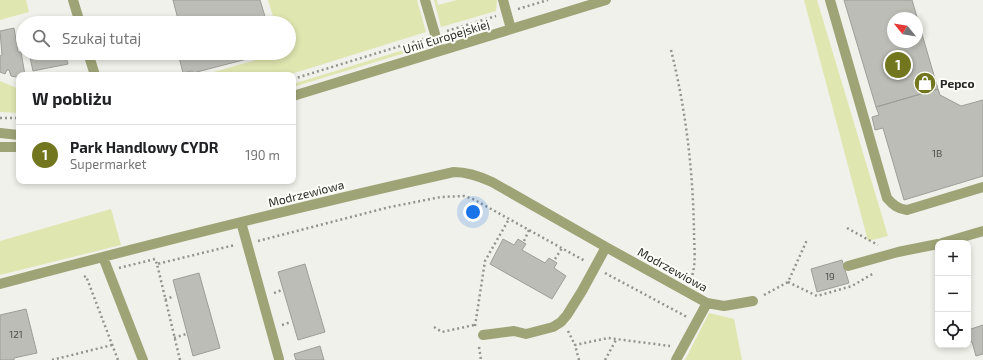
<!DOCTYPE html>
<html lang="pl">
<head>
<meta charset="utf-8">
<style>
  :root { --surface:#fff; --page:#f2f2f2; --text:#202124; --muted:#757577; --line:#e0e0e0; --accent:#71761f }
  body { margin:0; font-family:"Exo 2",sans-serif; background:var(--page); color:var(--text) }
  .controls { position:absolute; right:12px; bottom:12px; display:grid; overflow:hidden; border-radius:8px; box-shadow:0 2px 6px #0003 }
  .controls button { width:36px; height:36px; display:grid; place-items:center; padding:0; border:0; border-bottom:1px solid var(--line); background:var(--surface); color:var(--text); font:20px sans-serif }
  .compass { position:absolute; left:887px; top:12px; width:36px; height:36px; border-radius:50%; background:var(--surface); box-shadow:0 2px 6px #0003; rotate:300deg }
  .you { position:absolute; left:473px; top:212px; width:14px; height:14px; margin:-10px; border:3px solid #fff; border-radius:50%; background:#1a73e8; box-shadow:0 0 0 6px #1a73e833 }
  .badge { display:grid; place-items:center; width:26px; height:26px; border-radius:50%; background:var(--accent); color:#fff; font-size:13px; font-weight:700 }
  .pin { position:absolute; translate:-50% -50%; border:2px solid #fff; box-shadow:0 1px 4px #0006 }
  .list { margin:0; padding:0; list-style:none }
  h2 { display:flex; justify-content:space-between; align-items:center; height:52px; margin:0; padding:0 16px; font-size:17px }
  h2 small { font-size:13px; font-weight:400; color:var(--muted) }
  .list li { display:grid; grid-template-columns:26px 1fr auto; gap:12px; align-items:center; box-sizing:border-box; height:60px; padding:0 16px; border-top:1px solid var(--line) }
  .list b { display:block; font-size:15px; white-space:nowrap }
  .list p { margin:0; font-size:13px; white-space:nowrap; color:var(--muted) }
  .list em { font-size:13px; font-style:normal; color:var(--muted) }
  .icon { flex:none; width:22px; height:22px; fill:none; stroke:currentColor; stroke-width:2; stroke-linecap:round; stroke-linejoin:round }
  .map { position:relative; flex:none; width:983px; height:360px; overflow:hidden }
  .search { position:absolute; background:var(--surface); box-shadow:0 2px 6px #0003; left:16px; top:16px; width:280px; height:44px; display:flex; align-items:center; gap:10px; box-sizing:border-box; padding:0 14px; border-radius:22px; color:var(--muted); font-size:15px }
  .panel { position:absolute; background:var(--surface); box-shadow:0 2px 6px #0003; left:16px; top:72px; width:280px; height:112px; border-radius:8px }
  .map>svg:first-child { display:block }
  .green { fill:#e0e6b0 }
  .building { fill:#bcbdb6; stroke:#9e9e98; fill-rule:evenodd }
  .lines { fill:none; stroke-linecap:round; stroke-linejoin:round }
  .path { stroke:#93948f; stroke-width:2.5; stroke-dasharray:2 3; stroke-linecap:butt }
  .minor { stroke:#9fa477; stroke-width:10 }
  .labels { text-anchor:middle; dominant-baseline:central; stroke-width:4; stroke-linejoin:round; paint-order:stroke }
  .number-label { font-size:10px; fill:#4e504c }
  .street-label { font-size:12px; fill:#2a2b28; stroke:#fdfef7 }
  .poi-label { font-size:12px; font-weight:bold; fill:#2a2b28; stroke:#fdfef7; text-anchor:start }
</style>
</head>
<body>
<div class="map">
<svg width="983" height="360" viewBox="0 0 983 360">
  <rect width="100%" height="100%" fill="#f0f1ea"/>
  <path class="green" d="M0 0H26L29 12 0 20Z
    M268 0H417L426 32 288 75H203L281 53H289V23H275Z
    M434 0H437L438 5 457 0H497L496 11 441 27Z
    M804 0H817L888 236 868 241Z
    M423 44 415 50 293 87V84Z
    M0 81 19 89V113L0 112Z
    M111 209 121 245 0 275V241Z
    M709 313 734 319 742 360H685Z"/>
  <path class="building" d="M173 0H260L267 23H179Z
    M844 0H912L938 89 876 107ZM893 18H917V42H893Z
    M14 28 18 52H21L25 75H19V77H16L11 76 9 70H7L5 74 0 72V56L2 55 0 31Z
    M29 53H65L68 64 33 71Z
    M178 53H270L193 73 192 71 183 73Z
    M938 89 940 95 961 106 983 100V176L904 200 883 128 875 130 872 117 879 115 876 107Z
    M503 239 514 245 518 239 526 244 522 250 545 263 549 258 557 263 554 268 566 276 552 299 490 264Z
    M842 260 849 283 817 292 811 269Z
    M305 264 325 332 298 340 278 272Z
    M199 273 220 348 193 356 173 280Z
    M26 309 37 353 14 358V360H0V315Z
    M983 325V354L976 356 972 342H968V330Z
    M320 346 324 360H296L294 354Z"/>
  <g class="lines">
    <path class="path" d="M518 9 548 0
      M447 31 496 16
      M671 50C686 110 693 171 694 232 694 248 697 267 690 281
      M293 79 423 39
      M0 118H19
      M847 228 878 245
      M258 241 390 207 441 197 464 196 473 199 585 261
      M524 241 529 230
      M555 259 562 248
      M119 268 155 259 157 264
      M605 273 687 317
      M84 277 86 276 118 360
      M788 282 817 296 852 286 874 273
      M274 293 282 290
      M764 295 788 282 807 240
      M165 300 174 296
      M282 325 291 322
      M475 326 485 261 509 219
      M434 327 442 332 474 325
      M568 331 575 345
      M174 338 186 334
      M479 347 481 360
      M52 360 112 345
      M180 360 157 264 235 245
      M579 360 575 345 608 338 670 346
      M605 360 616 340"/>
    <path class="minor" d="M73 0 80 23
      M425 0 440 51
      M503 0 511 29
      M830 0 887 198C893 205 898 209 907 210L983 187
      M88 53 95 75
      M293 96 606 0
      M0 133 19 135
      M0 147H19
      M241 222 279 359
      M942 243 983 231
      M606 247 707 303 724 306 753 301
      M103 257 143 360
      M848 266 898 252 938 244
      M0 284C150 244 302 206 454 172 468 172 479 176 492 182L606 247 582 291 567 315 561 322 553 327 526 334 514 331 483 335
      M676 360 707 303"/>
  </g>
  <defs>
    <g id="shop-disc" transform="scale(1.15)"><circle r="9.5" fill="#71761f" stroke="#fdfef7"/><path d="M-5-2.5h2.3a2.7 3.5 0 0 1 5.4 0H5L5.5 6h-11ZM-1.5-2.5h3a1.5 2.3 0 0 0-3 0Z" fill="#fff"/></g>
  </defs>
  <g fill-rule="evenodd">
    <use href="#shop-disc" x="925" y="83"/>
  </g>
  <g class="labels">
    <g class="number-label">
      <text x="937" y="153">1B</text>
      <text x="830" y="276">19</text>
      <text x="16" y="334">121</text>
    </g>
    <g class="street-label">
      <text transform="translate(446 36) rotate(-17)">Unii Europejskiej</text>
      <text transform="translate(306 193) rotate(-14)">Modrzewiowa</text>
      <text transform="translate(673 269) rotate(29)">Modrzewiowa</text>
    </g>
    <g class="poi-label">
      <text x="940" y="83">Pepco</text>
    </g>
  </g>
</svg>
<div class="controls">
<button>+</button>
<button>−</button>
<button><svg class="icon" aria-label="locate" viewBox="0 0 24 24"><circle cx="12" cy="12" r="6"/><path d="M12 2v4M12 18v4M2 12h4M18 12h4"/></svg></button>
</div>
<svg class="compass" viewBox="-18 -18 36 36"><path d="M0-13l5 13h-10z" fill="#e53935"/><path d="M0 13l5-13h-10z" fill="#757577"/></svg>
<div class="you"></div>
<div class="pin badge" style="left:898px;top:65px">1</div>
<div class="search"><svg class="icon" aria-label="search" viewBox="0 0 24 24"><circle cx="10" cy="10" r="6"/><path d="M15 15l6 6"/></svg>Szukaj tutaj</div>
<section class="panel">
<h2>W pobliżu<small></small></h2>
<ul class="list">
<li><span class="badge">1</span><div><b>Park Handlowy CYDR</b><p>Supermarket</p></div><em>190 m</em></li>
</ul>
</section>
</div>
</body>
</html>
